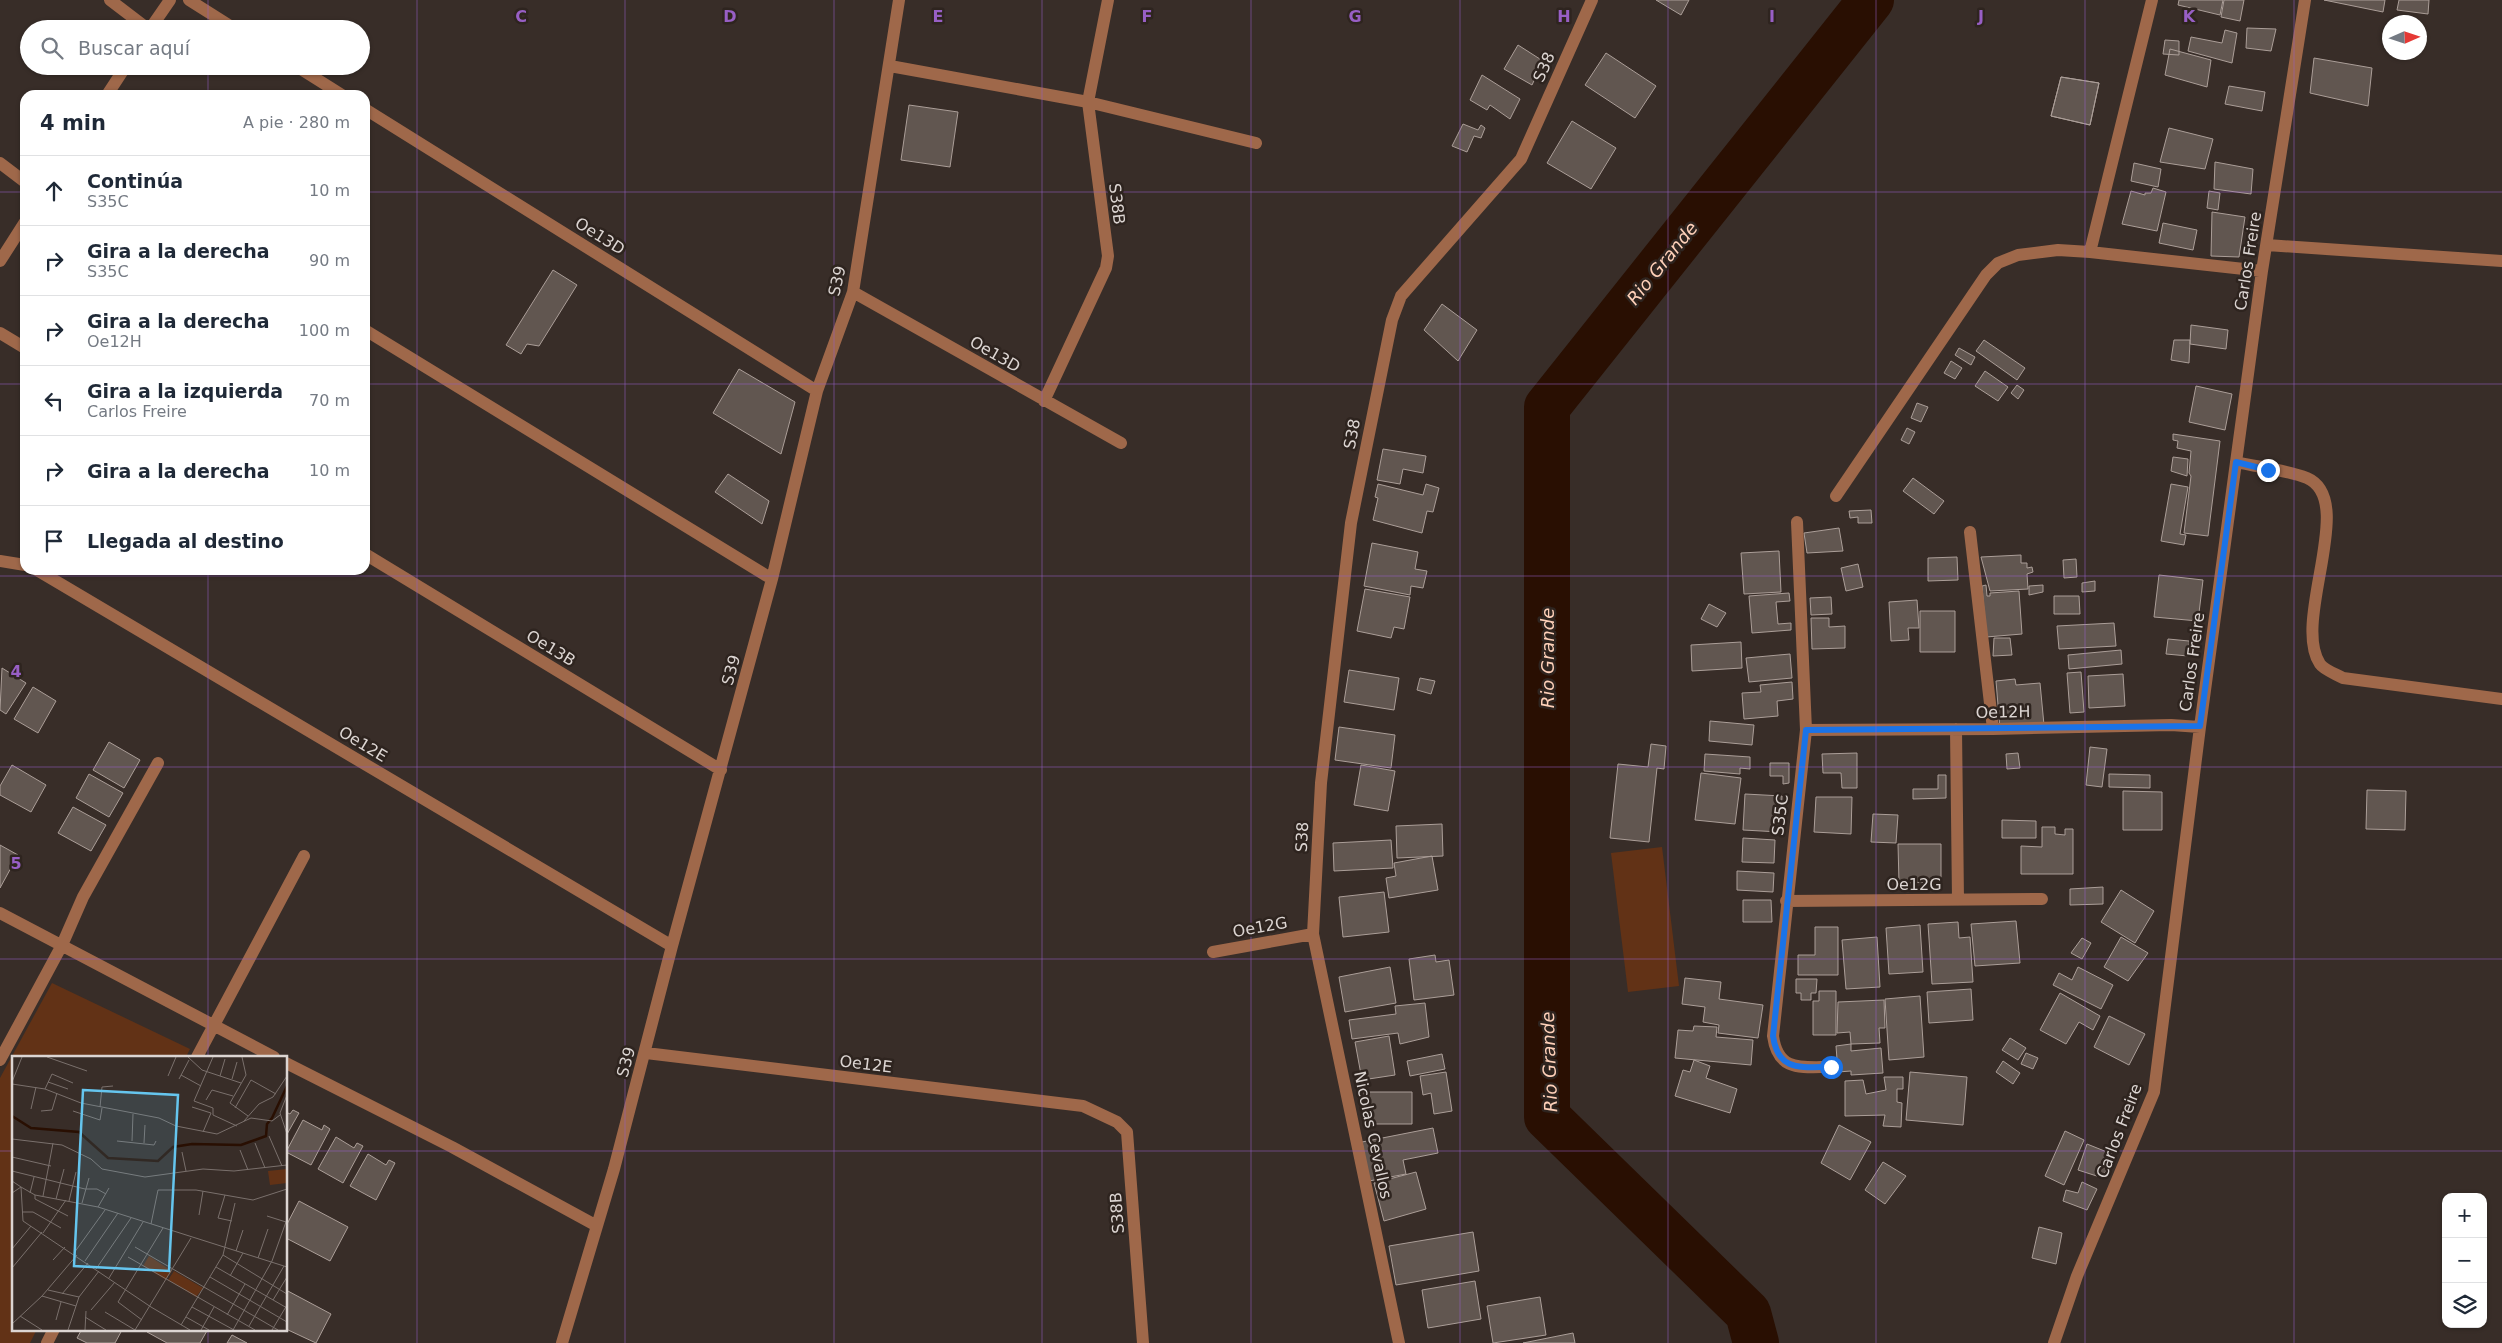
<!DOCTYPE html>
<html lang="es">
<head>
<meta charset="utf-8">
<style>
  :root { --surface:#fff; --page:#f6f6f7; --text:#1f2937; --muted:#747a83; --line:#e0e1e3 }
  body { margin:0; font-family:"DejaVu Sans",sans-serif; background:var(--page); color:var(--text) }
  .controls { position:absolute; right:15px; bottom:15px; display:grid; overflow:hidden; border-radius:10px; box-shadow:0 1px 4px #0004 }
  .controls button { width:45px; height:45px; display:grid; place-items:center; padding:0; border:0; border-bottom:1px solid var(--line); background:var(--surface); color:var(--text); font:25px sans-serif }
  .compass { position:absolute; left:2382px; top:15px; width:45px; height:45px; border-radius:50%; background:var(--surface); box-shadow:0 1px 4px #0004; rotate:87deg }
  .stop { position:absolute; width:15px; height:15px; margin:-11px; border:4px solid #1a73e8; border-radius:50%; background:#fff }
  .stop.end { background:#1a73e8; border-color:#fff; box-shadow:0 1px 5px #0008 }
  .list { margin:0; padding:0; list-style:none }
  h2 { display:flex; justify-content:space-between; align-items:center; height:65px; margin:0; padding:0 20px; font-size:21px }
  h2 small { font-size:16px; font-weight:400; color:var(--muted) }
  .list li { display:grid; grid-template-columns:32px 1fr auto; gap:15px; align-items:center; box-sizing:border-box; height:70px; padding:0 20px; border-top:1px solid var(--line) }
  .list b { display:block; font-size:19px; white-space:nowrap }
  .list p { margin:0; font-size:16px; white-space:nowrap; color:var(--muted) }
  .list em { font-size:16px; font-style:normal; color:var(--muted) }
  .icon { flex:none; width:28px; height:28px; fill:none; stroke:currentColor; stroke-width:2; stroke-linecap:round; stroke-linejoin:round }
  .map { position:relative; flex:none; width:2502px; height:1343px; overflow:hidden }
  .search { position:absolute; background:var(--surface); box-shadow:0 1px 4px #0004; left:20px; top:20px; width:350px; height:55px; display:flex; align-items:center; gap:12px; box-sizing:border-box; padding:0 18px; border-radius:28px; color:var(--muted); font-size:19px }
  .panel { position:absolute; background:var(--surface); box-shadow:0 1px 4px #0004; left:20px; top:90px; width:350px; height:485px; border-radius:15px }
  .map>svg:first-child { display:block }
  .park { fill:#623216 }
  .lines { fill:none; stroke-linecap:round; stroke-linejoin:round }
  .river { stroke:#290f02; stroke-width:46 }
  .building { fill:#615650; stroke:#ab9e98 }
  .minor { stroke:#9f684a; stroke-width:12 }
  .route { stroke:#1a73e8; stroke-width:6 }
  .grid { fill:none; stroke:#985fc5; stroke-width:1; stroke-opacity:0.55 }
  .labels { text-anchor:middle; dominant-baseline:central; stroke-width:5; stroke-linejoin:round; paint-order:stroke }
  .street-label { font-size:16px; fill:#dcd5d2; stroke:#2e241f }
  .water-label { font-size:18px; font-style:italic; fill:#fed0b8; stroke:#2e241f }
  .inset-river { fill:none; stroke:#290f02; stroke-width:2.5 }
  .inset-road { fill:none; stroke:#7a706c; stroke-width:1 }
  .view { fill:#65c5ee; fill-opacity:0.15; stroke:#65c5ee; stroke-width:2.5 }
  .inset-edge { fill:none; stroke:#dcd5d2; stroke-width:2.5 }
  .grid-label { font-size:16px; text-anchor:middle; font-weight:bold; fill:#985fc5; stroke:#2e241f; stroke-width:5; stroke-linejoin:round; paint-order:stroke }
</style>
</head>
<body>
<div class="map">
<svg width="2502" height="1343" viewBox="0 0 2502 1343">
  <rect width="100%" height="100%" fill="#382d28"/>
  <path class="park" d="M1662 847 1679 986 1628 992 1611 853Z
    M52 983 190 1049 186 1057H14V1329H37L30 1343H0V1078Z"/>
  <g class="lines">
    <path class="river" d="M1756 1343 1748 1313 1547 1117V407L1871 0"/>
  </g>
  <path class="building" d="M1656 0H1689L1681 15Z
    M2179 0H2223L2220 15 2178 5Z
    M2224 0H2244L2240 21 2221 17Z
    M2324 0H2385L2383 12Z
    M2399 0H2429L2428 14 2397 10Z
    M2247 28 2276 29 2271 51 2246 48Z
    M2225 30 2237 33 2232 63 2188 51 2191 37 2222 43Z
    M2165 40 2179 41V55L2163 54Z
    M1518 45 1543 61 1532 85 1504 69Z
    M2170 49 2211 60 2207 87 2165 75Z
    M1606 53 1656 86 1635 118 1585 85Z
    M2314 58 2372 68 2368 106 2310 93Z
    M1482 75 1520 99 1510 119 1490 105 1487 110 1470 100Z
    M2061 77 2099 83 2090 125 2051 116Z
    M2061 77 2099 83 2090 125 2051 116Z
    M2229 86 2265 92 2262 111 2225 104Z
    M909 105 958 112 950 167 901 160Z
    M1572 121 1616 148 1591 189 1547 163Z
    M1463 124 1478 130 1481 125 1485 128 1481 138 1474 136 1467 152 1452 146Z
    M2169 128 2213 139 2205 169 2160 162Z
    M2215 162 2253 169 2251 194 2214 189Z
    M2134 163 2161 169 2158 187 2131 181Z
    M2153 188 2166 192 2157 231 2122 224 2131 191 2145 195V193H2151Z
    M2209 191 2220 193 2218 210 2207 208Z
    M2212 212 2245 217 2239 257 2211 256Z
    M2163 223 2197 230 2193 250 2159 243Z
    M553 270 577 285 539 346 527 344 521 354 506 345Z
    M1442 304 1477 330 1458 361 1424 330Z
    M2191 325 2228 330 2226 349 2190 344Z
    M1984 340 2025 368 2017 380 1976 351Z
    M2174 340H2190L2189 363 2171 360Z
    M1959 348 1975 357 1971 365 1955 355Z
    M1951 361 1962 368 1955 379 1944 373Z
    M739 369 795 402 781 454 713 413Z
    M1985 371 2008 387 1998 401 1975 386Z
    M2017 385 2024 390 2018 399 2011 393Z
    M2196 386 2232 394 2225 430 2189 422Z
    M1917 403 1928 407 1921 422 1911 418Z
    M1907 428 1915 432 1909 444 1901 440Z
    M2173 434 2220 441 2208 536 2184 533 2191 476 2189 473 2191 451 2177 448 2178 441 2173 440Z
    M1383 449 1426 456 1423 473 1403 469 1400 484 1377 480Z
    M2173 457 2188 459 2187 476 2171 471Z
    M728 474 769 501 762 524 715 492Z
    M1913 478 1944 501 1934 514 1903 491Z
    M1378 484 1423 495 1426 484 1439 488 1433 512 1427 511 1422 533 1373 520 1378 498 1375 497Z
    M2171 484 2188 487 2180 534 2186 535 2184 545 2161 541Z
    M1871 510 1872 523H1858V517L1850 518 1849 511Z
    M1839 528 1843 551 1807 553 1804 533Z
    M1372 543 1418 552 1415 569 1427 571 1423 588 1411 586 1410 595 1364 586Z
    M1779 551 1781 592 1744 594 1741 553Z
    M2021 555V563H2027V568L2032 567 2033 572 2027 574 2028 589 1990 591 1981 557Z
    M1957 557 1958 580 1928 581V558Z
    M2076 559 2077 577 2064 578 2063 560Z
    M1858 564 1863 587 1846 591 1841 568Z
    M2159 575 2203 580 2198 621 2154 617Z
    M2095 581V591L2082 592V583Z
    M1986 585 1987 596H1990V593L2019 591 2022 634 1986 637 1982 586Z
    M2043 585V592L2029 595V586Z
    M1365 589 1410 597 1404 629 1394 627 1391 638 1357 631Z
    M1789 593 1790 601 1776 602 1778 624 1791 623V630L1752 633 1749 596Z
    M2054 596H2079L2080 614H2054Z
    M1831 597 1832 614 1811 615 1810 598Z
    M1917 600 1919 628H1908L1909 640 1891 641 1889 602Z
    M1709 604 1726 613 1717 627 1701 619Z
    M1920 611H1955V652H1920Z
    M1811 618H1829V627L1845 626V648L1812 649Z
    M2114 623 2116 646 2059 649 2057 626Z
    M1994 638H2010L2012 655 1993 656Z
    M2168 639 2189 641 2188 656 2166 654Z
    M1741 642 1742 668 1692 671 1691 645Z
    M2121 650 2122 664 2069 669 2068 655Z
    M1790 654 1792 678 1749 682 1746 658Z
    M2 668 26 683 6 714 0 710Z
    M1349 670 1399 678 1394 710 1344 702Z
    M2081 672 2084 712 2070 713 2067 673Z
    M2123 674 2125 706 2089 708 2088 676Z
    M1420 678 1435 681 1431 694 1417 690Z
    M2015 679 2016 685 2040 683 2044 725 2000 729 1996 681Z
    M1792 682 1793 699 1777 701 1778 716 1744 719 1742 693 1761 692 1760 685Z
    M33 687 56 701 38 733 14 719Z
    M1710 721 1754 725 1752 745 1709 741Z
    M1339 727 1395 735 1391 768 1335 760Z
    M109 742 140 760 124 788 93 770Z
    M1651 744 1666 746 1664 769 1657 768 1649 842 1610 838 1618 764 1648 767Z
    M2090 747 2107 749 2102 787 2086 785Z
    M1857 753V788H1842L1841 773H1823L1822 754Z
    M2018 753 2020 768 2007 769 2006 754Z
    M1705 754 1750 757V769L1740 768V774L1704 771Z
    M1770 763H1789V783L1783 784V776H1770Z
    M12 765 46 785 31 812 0 795V786Z
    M1361 765 1395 771 1388 811 1354 805Z
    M1701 773 1741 778 1735 824 1695 820Z
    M89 774 123 793 109 817 76 798Z
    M2109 774 2150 775V788L2109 787Z
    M1938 775H1946V798L1913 799V789H1938Z
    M2367 790 2406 791 2405 830 2366 829Z
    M2123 791 2162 792V830H2123Z
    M1745 794 1782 796 1780 832 1743 830Z
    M1816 797H1852L1851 834 1814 832Z
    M73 807 106 825 91 851 58 833Z
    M1873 814 1898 815 1896 843 1871 842Z
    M2002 820 2036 821V838H2002Z
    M1442 824 1443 856 1397 858 1396 826Z
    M2042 827H2055V834L2065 835V829H2073V874H2021V846L2042 847Z
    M1743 838 1775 840 1774 863 1742 862Z
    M1391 840 1393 868 1334 871 1333 843Z
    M1898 844H1941V882L1899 883Z
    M0 845 18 855 0 888Z
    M1432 856 1438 890 1389 898 1386 878 1396 876 1394 863Z
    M1737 871 1774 873 1773 892 1737 890Z
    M2103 887V904L2070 905V889Z
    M2121 890 2154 911 2135 943 2101 922Z
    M1384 892 1389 932 1343 937 1339 897Z
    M1743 900H1771L1772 922H1743Z
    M2016 921 2020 963 1975 966 1971 924Z
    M1958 922 1959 938 1970 937 1973 982 1932 984 1928 924Z
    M1920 925 1923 972 1889 974 1886 928Z
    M1815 927H1838V975H1798V955H1815Z
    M1877 937 1880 987 1846 989 1842 940Z
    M2121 937 2148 953 2128 981 2104 967Z
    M2082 938 2091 943 2082 959 2071 953Z
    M1435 955 1436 962 1449 960 1454 995 1414 1000 1409 959Z
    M1390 967 1396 1003 1345 1012 1339 977Z
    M2078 967 2113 985 2101 1009 2053 985 2059 973 2072 980Z
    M1685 978 1721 982 1719 999 1763 1005 1758 1038 1718 1033 1719 1025 1703 1022 1705 1007 1682 1004Z
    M1796 979H1817L1816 993H1811V1000H1801V993H1796Z
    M1971 989 1973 1020 1929 1023 1927 992Z
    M1819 991H1836V1035H1813V1001H1819Z
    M2060 993 2100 1016 2093 1030 2079 1022 2066 1044 2040 1030Z
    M1920 996 1924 1057 1889 1060 1885 999Z
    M1884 1000 1885 1028H1879L1880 1043 1851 1044 1850 1032 1837 1033 1838 1002Z
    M1425 1003 1429 1037 1400 1044 1398 1033 1352 1039 1349 1020 1396 1014 1395 1006Z
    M2109 1016 2145 1034 2129 1065 2094 1047Z
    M1694 1026 1717 1027 1716 1037 1753 1040 1751 1065 1675 1058 1678 1030 1693 1031Z
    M1389 1036 1395 1075 1362 1080 1355 1042Z
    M2010 1038 2026 1048 2018 1060 2002 1050Z
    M1851 1044V1051L1881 1048 1883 1073 1851 1075V1071L1838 1072 1836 1046Z
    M2026 1053 2038 1058 2033 1069 2021 1064Z
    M1442 1054 1445 1069 1410 1076 1407 1061Z
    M1694 1060 1710 1066 1706 1078 1737 1089 1730 1113 1675 1096 1683 1070 1690 1072Z
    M2003 1061 2020 1073 2013 1084 1996 1072Z
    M1446 1072 1452 1111 1434 1114 1431 1093 1423 1095 1420 1076Z
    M1910 1072 1967 1077 1963 1125 1906 1120Z
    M1884 1077H1903V1089H1897V1102L1902 1103 1901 1127 1883 1126 1885 1115 1845 1116V1081L1863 1080 1866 1094 1886 1090Z
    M1364 1092H1412V1124H1365Z
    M293 1110 299 1113 286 1136V1112L290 1114Z
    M303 1120 322 1130 324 1125 330 1129 311 1165 286 1152Z
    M1839 1125 1871 1142 1850 1180 1821 1163Z
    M1433 1128 1438 1153 1403 1160 1406 1174 1369 1181 1362 1142Z
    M2065 1131 2084 1140 2064 1185 2045 1176Z
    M336 1137 354 1148 357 1143 363 1146 343 1183 318 1169Z
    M2087 1144 2112 1154 2103 1178 2078 1170Z
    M368 1154 386 1165 389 1160 395 1163 376 1200 350 1186Z
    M1883 1162 1906 1176 1885 1204 1865 1190Z
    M1416 1172 1426 1209 1384 1221 1374 1183Z
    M2082 1182 2097 1189 2087 1210 2063 1201 2066 1190 2078 1193Z
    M299 1201 348 1227 330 1261 286 1238V1226Z
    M2039 1227 2062 1233 2056 1264 2032 1258Z
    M1473 1232 1479 1271 1396 1285 1389 1246Z
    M1475 1281 1481 1319 1428 1328 1422 1290Z
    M286 1290 331 1314 316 1343 286 1329Z
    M1540 1297 1546 1335 1493 1343 1487 1306Z
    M82 1329H121L122 1330 115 1343H87L77 1338Z
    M149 1329H208L200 1343H167L147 1332Z
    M1573 1333 1575 1343H1523Z
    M232 1335 247 1343H227Z"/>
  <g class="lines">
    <path class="minor" d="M110 0 148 29
      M189 0 235 29
      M150 29 170 0
      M296 66 342 95
      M890 66 1088 102 1256 143
      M107 95 126 66
      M365 109 817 391
      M0 163 25 182
      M2267 245 2502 261
      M2090 252 2152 0
      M0 261 25 222
      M853 292 1121 443
      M365 330 772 579
      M0 333 25 348
      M1044 401 1106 268 1108 256 1088 102 1108 0
      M2236 462C2257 467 2287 470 2307 478 2358 500 2291 621 2320 664 2324 670 2336 674 2343 678L2502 699
      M1836 496 1986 275 1998 263 2018 255 2058 250 2090 252 2262 271
      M1797 522 1806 730 1773 1036C1778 1072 1801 1067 1831 1067
      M1970 532 1993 729
      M365 554 721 770
      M0 561 25 565
      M37 570 672 946
      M1956 729 1958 900
      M1806 730 1993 729 2171 725 2200 727
      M1786 901 2042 899
      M0 913 274 1057
      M1213 952 1313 934
      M646 1053 1083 1106 1117 1122 1127 1132 1143 1343
      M197 1057 304 856
      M0 1060 62 945 83 897 158 763
      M286 1063 452 1147 597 1226
      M47 1343 54 1329
      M562 1343 614 1169 672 946 772 579 817 391 853 292 899 0
      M1399 1343 1313 934 1321 783 1351 523 1392 320 1401 296 1521 159 1592 0
      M2054 1343 2077 1276 2154 1092 2200 727 2262 271 2305 0"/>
  </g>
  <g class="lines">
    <path class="route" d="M1831 1067C1801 1067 1778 1072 1773 1036L1806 730 2200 726 2236 462 2268 470"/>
  </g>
  <path class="grid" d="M208 0V29M417 0V1343M625 0V1343M834 0V1343M1042 0V1343M1251 0V1343M1460 0V1343M1668 0V1343M1876 0V1343M2085 0V1343M2294 0V1343M208 66V95M0 192H25M365 192H2502M0 384H25M365 384H2502M208 570V1057M0 576H2502M0 767H2502M0 959H2502M0 1151H14M286 1151H2502M208 1329V1343"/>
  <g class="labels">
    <g class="street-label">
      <text transform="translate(1544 67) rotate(-66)">S38</text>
      <text transform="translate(1117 204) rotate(83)">S38B</text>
      <text transform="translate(600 236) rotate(32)">Oe13D</text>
      <text transform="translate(2248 261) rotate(-81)">Carlos Freire</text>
      <text transform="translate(837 281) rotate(-77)">S39</text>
      <text transform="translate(995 354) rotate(30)">Oe13D</text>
      <text transform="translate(1352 434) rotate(-79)">S38</text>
      <text transform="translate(551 648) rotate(31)">Oe13B</text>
      <text transform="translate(2192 662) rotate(-82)">Carlos Freire</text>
      <text transform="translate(731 670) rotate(-75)">S39</text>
      <text transform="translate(2003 712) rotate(-1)">Oe12H</text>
      <text transform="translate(363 744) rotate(31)">Oe12E</text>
      <text transform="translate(1780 815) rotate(-83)">S35C</text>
      <text transform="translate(1302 837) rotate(-87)">S38</text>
      <text x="1914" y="884">Oe12G</text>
      <text transform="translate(1260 927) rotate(-10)">Oe12G</text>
      <text transform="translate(626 1062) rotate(-75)">S39</text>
      <text transform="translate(866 1064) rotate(7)">Oe12E</text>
      <text transform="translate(2119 1131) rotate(-69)">Carlos Freire</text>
      <text transform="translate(1373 1135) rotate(78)">Nicolas Cevallos</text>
      <text transform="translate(1117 1213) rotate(-94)">S38B</text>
    </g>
    <g class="water-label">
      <text transform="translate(1662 263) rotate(-51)">Rio Grande</text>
      <text transform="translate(1547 658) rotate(-90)">Rio Grande</text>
      <text transform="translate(1549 1062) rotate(-92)">Rio Grande</text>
    </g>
  </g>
  <g transform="translate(12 1056)">
    <rect width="275" height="275" fill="#382d28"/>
    <path d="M275 113V127L258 129 256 115ZM137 200 160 215 154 224 131 210ZM162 215 191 232 184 241 156 224Z" fill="#623216"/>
    <path class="inset-river" d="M0 60 19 72 67 76 96 102 146 105 161 91 180 88 229 89 254 80 255 68 260 62 275 30"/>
    <path class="inset-road" d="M35 1 75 15M176 1 190 14 229 27M201 1 182 45 201 52V59L225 70M230 1 234 19 218 47 236 60M169 19 189 30M156 20 164 1M208 20 213 3M167 23 177 4M220 23 225 6M0 26 10 1M36 26 56 33M0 28 33 33 69 47 147 62 164 70 205 78 239 62 260 65 268 59M33 33 40 18 61 27M275 39 268 57 275 78M194 44 200 34 221 40M88 51 90 31 101 30M180 51 199 57 191 76M223 52 239 24 264 38M19 53 24 31M29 55 40 54 45 37M61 55 88 64 90 52M232 65 247 48 261 41 275 20M257 80 270 110M0 83 50 89 79 103 90 113 133 121 191 113 222 115 275 109M105 85 142 89 144 85M120 85 121 58M132 87 133 69M243 87 253 112M228 94 236 114M170 96 174 115M0 101 39 110M0 115 73 133H85L94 138M0 125 9 131 11 165 139 251 178 274M0 137 9 131 23 139 86 151 275 211M18 137 22 121M23 139V143L56 160M213 139 206 162 220 165M31 140 41 87M44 143 52 113M57 145 64 116M70 147 77 122M86 151 97 132M10 156H21L49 172M187 159 191 135M255 160 274 166M139 168 146 134H184L241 144 275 133M31 177 54 144M123 191 266 274M0 193 19 170M224 195 231 174M62 197 93 154M211 199 275 238M116 201 243 274M246 202 256 173M41 204 53 191M73 205 106 157M204 211 275 252M0 212 30 176M84 213 119 162M218 220 231 197M198 221 275 266M97 222 131 166M36 234 67 241M50 238 76 207M30 240 64 250M261 244 275 221M180 251 222 274M79 254 103 226M93 256 123 274M215 259 233 228M8 260 30 274M73 261 94 274M174 261 197 274M44 264 49 246M130 264 106 246 151 172M0 268 30 240 65 199M169 269 211 199 223 147M237 270 272 210M56 274 67 241 87 215M73 274 74 255M123 274 179 182M189 274 202 251M221 274 260 205 275 163M260 274 275 249"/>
    <path class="view" d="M71 34 166 39 157 215 62 210Z"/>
    <rect width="275" height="275" class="inset-edge"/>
  </g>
  <g class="grid-label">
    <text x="521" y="22">C</text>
    <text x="730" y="22">D</text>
    <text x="938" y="22">E</text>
    <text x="1147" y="22">F</text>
    <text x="1355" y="22">G</text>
    <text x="1564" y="22">H</text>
    <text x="1772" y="22">I</text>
    <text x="1981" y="22">J</text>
    <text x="2189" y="22">K</text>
    <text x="16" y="677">4</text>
    <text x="16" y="869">5</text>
  </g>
</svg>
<div class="controls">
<button>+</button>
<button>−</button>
<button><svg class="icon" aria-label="layers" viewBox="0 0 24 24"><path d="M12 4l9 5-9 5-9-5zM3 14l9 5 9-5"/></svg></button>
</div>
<svg class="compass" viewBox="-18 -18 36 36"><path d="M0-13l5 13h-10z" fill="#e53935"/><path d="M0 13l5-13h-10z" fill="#747a83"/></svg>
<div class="stop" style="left:1831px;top:1067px"></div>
<div class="stop end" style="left:2268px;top:470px"></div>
<div class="search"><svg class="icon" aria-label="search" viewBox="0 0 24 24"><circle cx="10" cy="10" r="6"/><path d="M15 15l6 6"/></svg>Buscar aquí</div>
<section class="panel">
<h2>4 min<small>A pie · 280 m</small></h2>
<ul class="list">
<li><svg class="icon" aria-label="ahead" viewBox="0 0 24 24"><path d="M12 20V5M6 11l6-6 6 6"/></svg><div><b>Continúa</b><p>S35C</p></div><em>10 m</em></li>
<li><svg class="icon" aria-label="right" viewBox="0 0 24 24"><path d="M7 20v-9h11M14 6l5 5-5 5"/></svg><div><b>Gira a la derecha</b><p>S35C</p></div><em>90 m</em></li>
<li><svg class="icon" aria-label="right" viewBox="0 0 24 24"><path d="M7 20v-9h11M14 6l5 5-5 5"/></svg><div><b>Gira a la derecha</b><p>Oe12H</p></div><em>100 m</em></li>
<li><svg class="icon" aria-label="left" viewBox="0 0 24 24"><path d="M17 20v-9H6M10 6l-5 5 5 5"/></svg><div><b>Gira a la izquierda</b><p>Carlos Freire</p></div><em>70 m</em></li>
<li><svg class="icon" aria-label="right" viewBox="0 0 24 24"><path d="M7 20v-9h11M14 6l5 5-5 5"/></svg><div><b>Gira a la derecha</b></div><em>10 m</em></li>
<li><svg class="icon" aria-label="arrive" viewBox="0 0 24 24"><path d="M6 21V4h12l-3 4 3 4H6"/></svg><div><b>Llegada al destino</b></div></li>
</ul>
</section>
</div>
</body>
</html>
